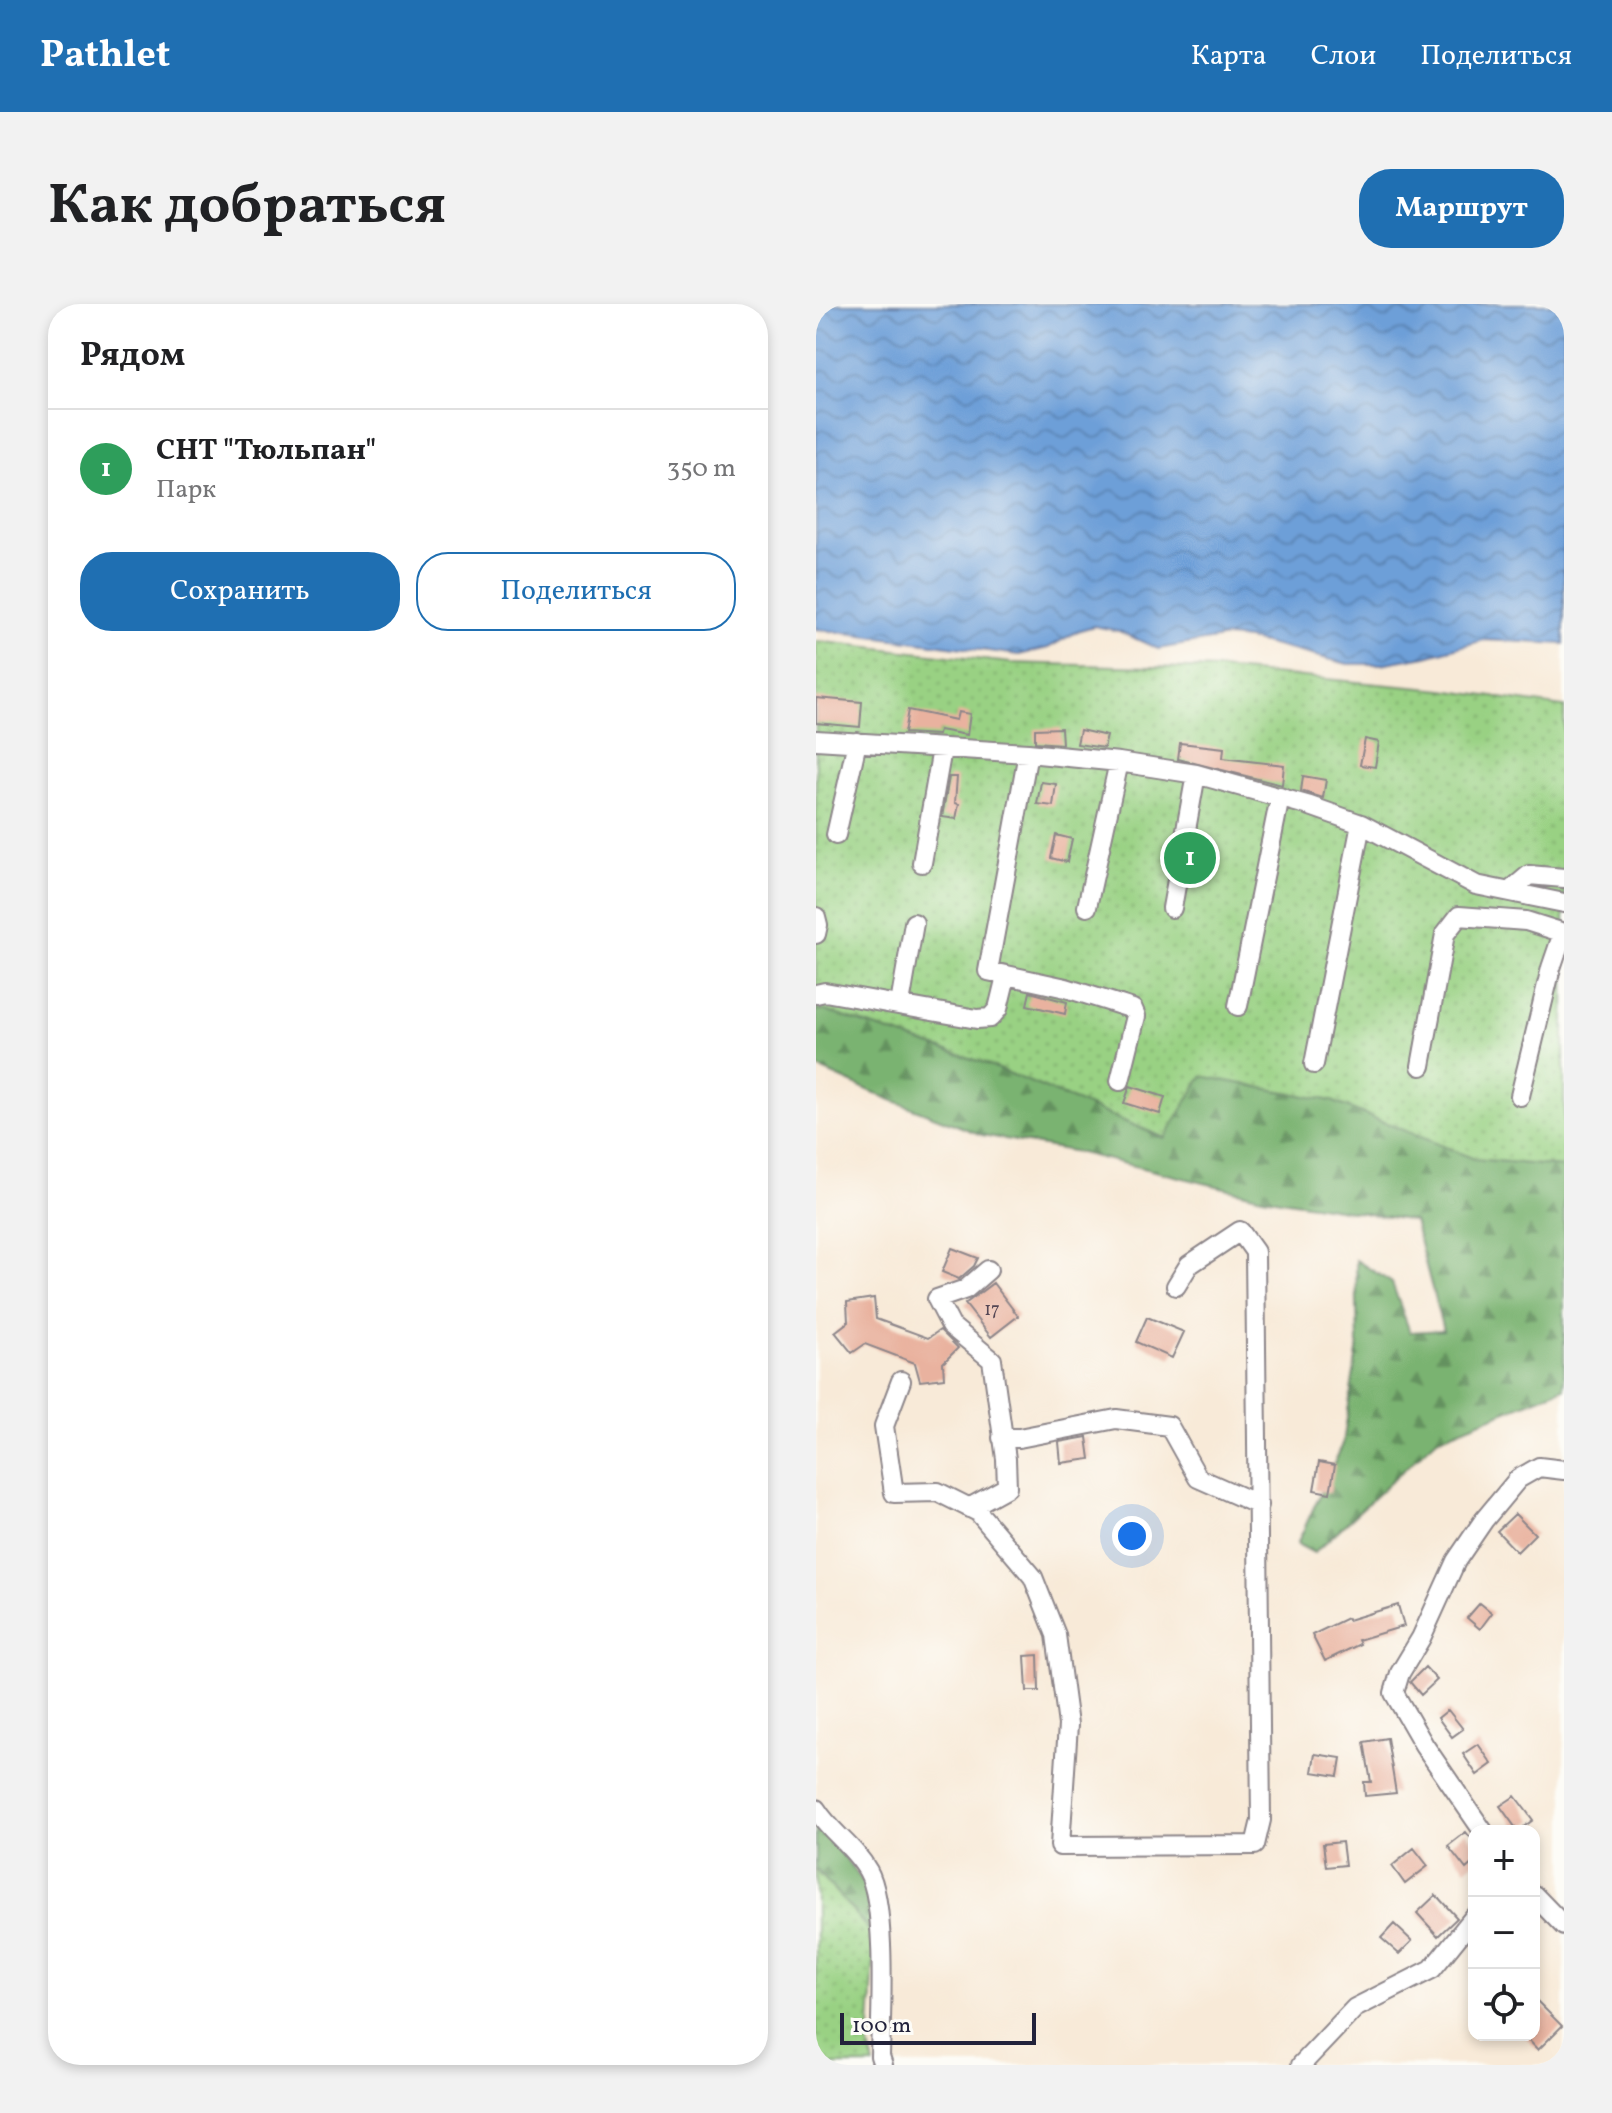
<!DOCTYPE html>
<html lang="ru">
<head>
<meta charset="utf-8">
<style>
  :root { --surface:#fff; --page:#f2f2f2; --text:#202124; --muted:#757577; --line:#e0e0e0; --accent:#1f6fb2 }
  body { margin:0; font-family:Vollkorn,serif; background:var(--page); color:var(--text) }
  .controls { position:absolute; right:24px; bottom:24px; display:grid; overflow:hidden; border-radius:16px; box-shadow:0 4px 12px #0003 }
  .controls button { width:72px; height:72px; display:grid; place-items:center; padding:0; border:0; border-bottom:2px solid var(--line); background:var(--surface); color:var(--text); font:40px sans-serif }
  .scale { position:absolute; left:24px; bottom:20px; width:196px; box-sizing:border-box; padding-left:8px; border:4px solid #22223b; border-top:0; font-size:22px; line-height:28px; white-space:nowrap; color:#22223b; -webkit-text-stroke:6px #fdfcf7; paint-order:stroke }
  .you { position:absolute; left:316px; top:1232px; width:28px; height:28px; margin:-20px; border:6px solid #fff; border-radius:50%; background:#1a73e8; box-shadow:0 0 0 12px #1a73e833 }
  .badge { display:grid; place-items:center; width:52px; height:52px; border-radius:50%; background:var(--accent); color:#fff; font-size:26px; font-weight:700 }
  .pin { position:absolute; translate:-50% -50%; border:4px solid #fff; box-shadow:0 2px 8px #0006 }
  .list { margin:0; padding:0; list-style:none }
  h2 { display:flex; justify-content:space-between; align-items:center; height:104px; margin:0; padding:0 32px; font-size:34px }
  h2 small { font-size:26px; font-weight:400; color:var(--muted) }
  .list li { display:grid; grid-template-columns:52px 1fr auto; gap:24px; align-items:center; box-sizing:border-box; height:120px; padding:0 32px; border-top:2px solid var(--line) }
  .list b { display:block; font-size:30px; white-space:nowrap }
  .list p { margin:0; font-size:26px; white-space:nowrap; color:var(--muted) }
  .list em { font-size:26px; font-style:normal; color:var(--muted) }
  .actions { display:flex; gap:16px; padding:24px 32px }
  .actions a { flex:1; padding:18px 0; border:2px solid var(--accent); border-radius:32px; text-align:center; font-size:28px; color:var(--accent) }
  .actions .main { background:var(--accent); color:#fff }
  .icon { flex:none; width:44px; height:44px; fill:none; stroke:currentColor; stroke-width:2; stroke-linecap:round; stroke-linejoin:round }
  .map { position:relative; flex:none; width:748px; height:1761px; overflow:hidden; border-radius:32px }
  header { display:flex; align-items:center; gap:48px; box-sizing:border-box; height:112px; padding:0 40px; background:var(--accent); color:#fff }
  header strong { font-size:38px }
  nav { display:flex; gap:44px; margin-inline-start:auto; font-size:28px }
  .intro { display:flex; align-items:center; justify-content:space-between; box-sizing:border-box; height:192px; padding:0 48px }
  h1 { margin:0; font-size:56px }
  .button { padding:20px 36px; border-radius:32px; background:var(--accent); color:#fff; font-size:28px; font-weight:700 }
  main { display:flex; gap:48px; padding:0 48px }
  aside { flex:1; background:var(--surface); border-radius:32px; box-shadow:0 4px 12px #0003 }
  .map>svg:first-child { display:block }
  .forest { fill:url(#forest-firs); stroke:#4e6a56; stroke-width:2 }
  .garden { fill:url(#garden-dots); stroke:#5e7a5f; stroke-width:2 }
  .water { fill:url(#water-waves); stroke:#48608a; stroke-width:2 }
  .building { fill:#e9b29f }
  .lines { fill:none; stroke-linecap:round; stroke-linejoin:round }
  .minor-casing { stroke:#8d868a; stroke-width:22 }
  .minor { stroke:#fff; stroke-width:18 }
  .labels { text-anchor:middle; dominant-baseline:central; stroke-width:7; stroke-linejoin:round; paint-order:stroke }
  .number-label { font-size:18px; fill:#544654 }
</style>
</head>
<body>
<header>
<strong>Pathlet</strong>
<nav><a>Карта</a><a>Слои</a><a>Поделиться</a></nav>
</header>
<div class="intro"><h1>Как добраться</h1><a class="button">Маршрут</a></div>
<main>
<aside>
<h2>Рядом<small></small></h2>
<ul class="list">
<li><span class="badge" style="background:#2e9e5b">1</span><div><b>СНТ &quot;Тюльпан&quot;</b><p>Парк</p></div><em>350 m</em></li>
</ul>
<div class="actions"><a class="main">Сохранить</a><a>Поделиться</a></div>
</aside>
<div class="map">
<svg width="748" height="1761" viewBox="0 0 748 1761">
  <defs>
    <pattern id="forest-firs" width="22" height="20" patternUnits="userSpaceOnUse" patternTransform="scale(2)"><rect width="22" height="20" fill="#7ab371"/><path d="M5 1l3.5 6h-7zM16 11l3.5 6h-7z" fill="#64915e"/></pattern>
    <pattern id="garden-dots" width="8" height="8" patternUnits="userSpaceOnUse" patternTransform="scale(2)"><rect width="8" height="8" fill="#99d183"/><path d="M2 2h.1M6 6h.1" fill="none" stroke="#84b372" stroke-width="1.8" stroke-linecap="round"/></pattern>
    <pattern id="water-waves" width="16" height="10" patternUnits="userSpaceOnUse" patternTransform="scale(2)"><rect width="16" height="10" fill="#6d9fd8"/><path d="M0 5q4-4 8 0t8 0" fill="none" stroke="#5981b0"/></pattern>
  </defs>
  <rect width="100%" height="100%" fill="#fdfcf7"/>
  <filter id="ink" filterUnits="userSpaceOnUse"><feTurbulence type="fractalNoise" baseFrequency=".0125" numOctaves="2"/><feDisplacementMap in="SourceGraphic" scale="16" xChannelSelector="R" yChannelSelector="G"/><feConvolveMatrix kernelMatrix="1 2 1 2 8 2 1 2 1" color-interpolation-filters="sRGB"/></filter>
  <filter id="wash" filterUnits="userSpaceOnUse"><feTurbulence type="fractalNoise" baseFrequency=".006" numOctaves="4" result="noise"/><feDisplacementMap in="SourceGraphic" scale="32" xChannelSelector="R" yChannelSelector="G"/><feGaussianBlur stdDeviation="1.8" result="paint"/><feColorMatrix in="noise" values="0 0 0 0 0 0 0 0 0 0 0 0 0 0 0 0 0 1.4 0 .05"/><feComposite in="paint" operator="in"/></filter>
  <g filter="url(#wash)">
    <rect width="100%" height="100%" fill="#f8ead8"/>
    <path class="forest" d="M0 706 10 707 166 758 348 834 386 772 516 797 659 855 748 863V1084L621 1135 498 1249 481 1240 527 1140 542 1041 540 956 576 979 594 1028 627 1026 598 917 446 893 256 847 166 831 68 793 0 763Z
      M0 1516 48 1579 59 1633 0 1565Z"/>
    <path class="garden" d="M0 337 195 359 403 365 627 386 748 403V863L659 855 516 797 386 772 349 834 166 758 10 707 0 706Z
      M0 1565 59 1633 53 1743 58 1761H0Z"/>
    <path class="water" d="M0 0H748V340L668 336 610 352 565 360H532L431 335 411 333 342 345 303 327 278 322 264 326 232 344 203 351 0 325Z"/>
    <g id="blocks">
      <path class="building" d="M0 394 46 398 44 423 0 419Z
        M92 406 140 416 142 408 154 410 151 431 123 426 122 431 88 429Z
        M245 424 246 440 219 438V425Z
        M264 426 291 432 288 444 261 440Z
        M549 435 563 438 559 463 544 461Z
        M364 439 408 444 407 454 468 461 466 481 362 455Z
        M487 472 510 476 507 494 485 487Z
        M133 473H141L139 499 143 500 140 515 126 513Z
        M225 478 240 480 237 502 221 500Z
        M240 531 256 535 251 558 235 554Z
        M214 688 251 698 249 710 211 701Z
        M314 782 349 793 344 810 308 799Z
        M136 944 162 954 158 962 143 975 126 968Z
        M177 979 202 1012 175 1033 149 1000Z
        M58 994 60 1015 112 1034 124 1026 142 1044 127 1059 128 1074 104 1077 99 1059 49 1040 36 1049 19 1028 32 1018 31 998Z
        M331 1013 368 1028 356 1054 320 1038Z
        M271 1133 274 1155 245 1159 243 1138Z
        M503 1158 519 1161 514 1189 498 1186Z
        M699 1210 719 1230 701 1248 681 1227Z
        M664 1299 676 1309 664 1325 651 1314Z
        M582 1301 588 1322 542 1336 544 1340 509 1357 496 1331 531 1314 532 1316Z
        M222 1351 223 1387H211L209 1352Z
        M609 1363 621 1376 605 1391 594 1378Z
        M632 1406 647 1425 636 1433 622 1414Z
        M571 1434 580 1489 549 1492 548 1478H555L548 1438Z
        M662 1440 676 1460 661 1471 647 1450Z
        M499 1450 525 1454 522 1472 496 1468Z
        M699 1492 717 1516 702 1527 684 1502Z
        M650 1528 658 1538V1558L650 1565 632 1542Z
        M526 1538 529 1561 510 1563 507 1540Z
        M598 1544 612 1562 589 1580 576 1562Z
        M620 1591 641 1614 622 1632 601 1609Z
        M578 1620 596 1637 583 1650 565 1634Z
        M718 1694 746 1722 722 1746 708 1731H718Z"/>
    </g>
  </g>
  <g filter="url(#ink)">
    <use href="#blocks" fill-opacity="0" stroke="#8d868a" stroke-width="2"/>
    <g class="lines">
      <g class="minor-casing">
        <path id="minor" d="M0 436 212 449 303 458 380 470 494 502 545 520 660 581 748 599
          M212 449 172 667 250 684 317 705 320 712 304 777
          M20 531 41 438
          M106 559 126 445
          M694 587 713 571 748 574
          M271 603 303 458
          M356 604 380 470
          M0 613 2 621 0 630
          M0 690 9 688 161 715 174 714 182 705 190 672
          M84 700 98 619
          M422 702 464 493
          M498 760 545 520
          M605 762 629 630 643 612 710 617 748 629
          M704 792 735 664 747 629
          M85 1077 68 1122 78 1189 122 1188 162 1208 217 1273 240 1331 252 1421 244 1542 439 1541 445 1516 439 948 424 927 373 961 360 982
          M186 1134H203L300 1115 353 1122 382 1174 443 1201
          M153 1204 191 1183 190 1155 176 1056 135 1022 121 995 150 985 172 966
          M0 1505C14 1528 39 1543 52 1567 71 1600 65 1710 64 1752L67 1761
          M667 1527 608 1441 578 1389 584 1369 605 1334 640 1257 668 1216 702 1175 723 1163 748 1166
          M718 1591 748 1622
          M485 1761 539 1704 616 1665 658 1613"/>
      </g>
      <use href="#minor" class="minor"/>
    </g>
  </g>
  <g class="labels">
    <g class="number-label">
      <text x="176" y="1006">17</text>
    </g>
  </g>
</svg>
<div class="controls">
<button>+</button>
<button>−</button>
<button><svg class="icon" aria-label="locate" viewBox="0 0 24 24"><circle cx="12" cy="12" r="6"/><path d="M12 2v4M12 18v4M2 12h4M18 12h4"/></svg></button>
</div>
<div class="scale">100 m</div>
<div class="you"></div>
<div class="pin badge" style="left:374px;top:554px;background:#2e9e5b">1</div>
</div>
</main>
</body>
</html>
